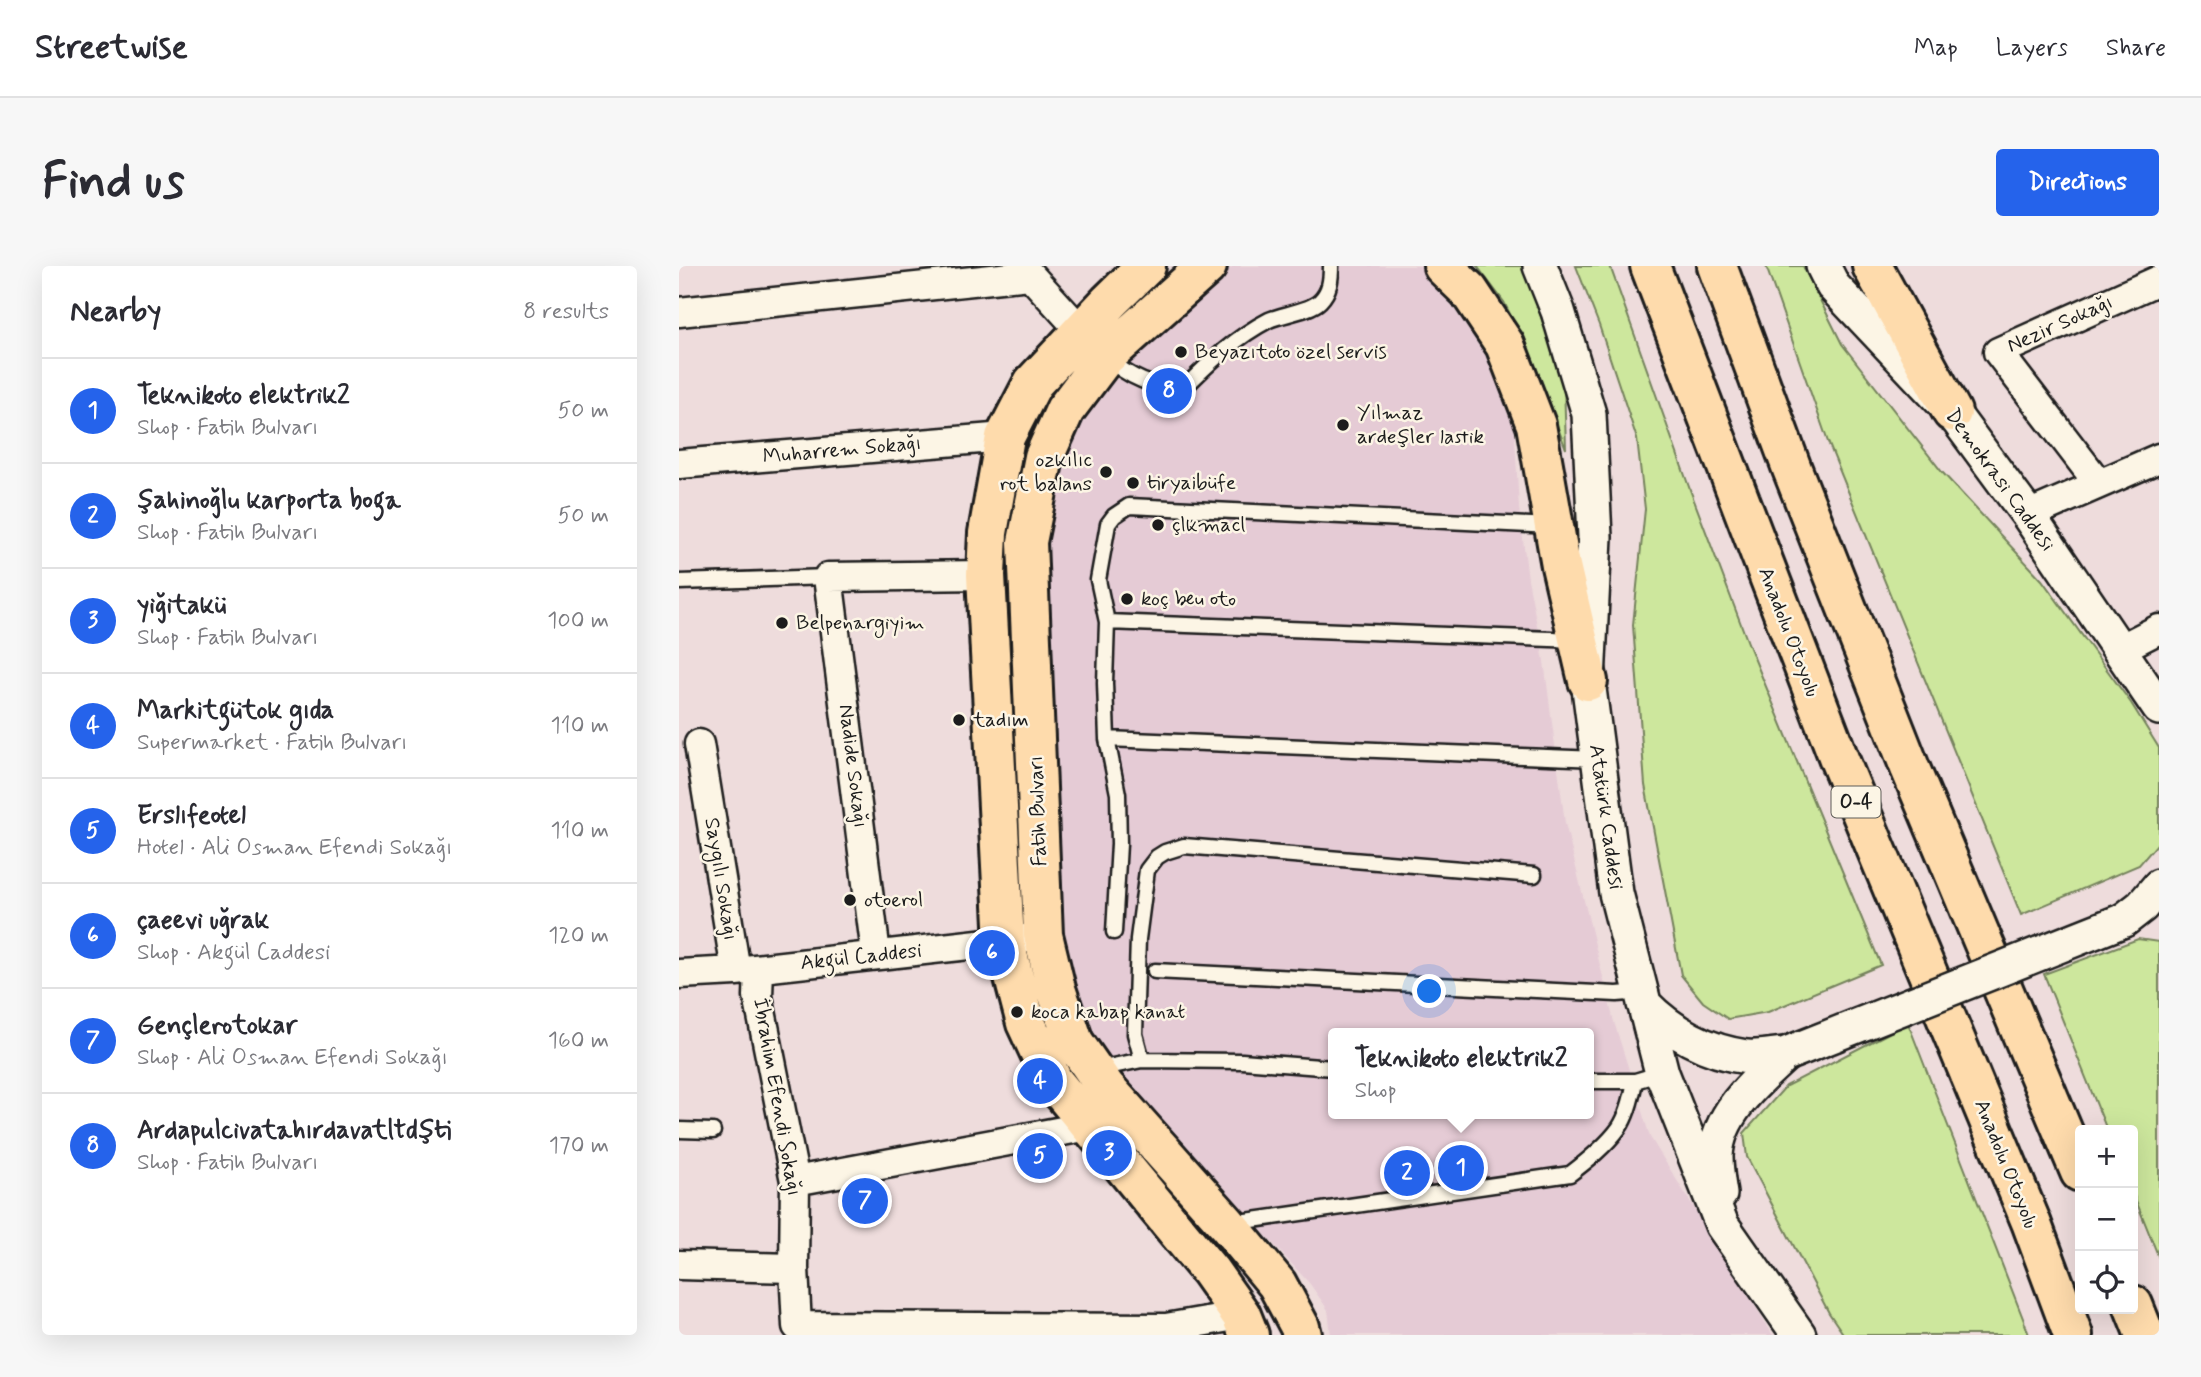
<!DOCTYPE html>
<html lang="en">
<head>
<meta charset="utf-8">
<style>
  :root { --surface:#fff; --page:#f7f7f7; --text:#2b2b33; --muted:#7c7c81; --line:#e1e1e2; --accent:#2563eb }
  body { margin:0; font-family:Mynerve,sans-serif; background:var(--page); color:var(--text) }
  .controls { position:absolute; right:21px; bottom:21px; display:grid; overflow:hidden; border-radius:7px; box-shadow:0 7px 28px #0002 }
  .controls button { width:63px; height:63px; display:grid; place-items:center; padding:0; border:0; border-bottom:2px solid var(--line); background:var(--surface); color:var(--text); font:35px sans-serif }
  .you { position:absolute; left:751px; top:726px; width:24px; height:24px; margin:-18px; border:5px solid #fff; border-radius:50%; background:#1a73e8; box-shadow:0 0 0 10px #1a73e833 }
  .badge { display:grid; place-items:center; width:46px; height:46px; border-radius:50%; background:var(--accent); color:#fff; font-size:23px; font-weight:700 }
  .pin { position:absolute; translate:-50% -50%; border:4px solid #fff; box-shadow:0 2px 7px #0006 }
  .popup { position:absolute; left:649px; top:762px; width:266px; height:91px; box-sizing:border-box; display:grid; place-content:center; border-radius:7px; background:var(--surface); filter:drop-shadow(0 2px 5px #0005); font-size:23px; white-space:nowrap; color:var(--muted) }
  .popup b { font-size:26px; color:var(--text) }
  .popup::after { content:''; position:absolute; left:50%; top:100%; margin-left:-14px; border:14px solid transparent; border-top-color:var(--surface) }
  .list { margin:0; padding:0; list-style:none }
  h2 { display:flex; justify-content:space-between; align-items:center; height:91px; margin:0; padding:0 28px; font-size:30px }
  h2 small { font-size:23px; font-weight:400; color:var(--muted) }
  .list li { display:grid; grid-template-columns:46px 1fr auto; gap:21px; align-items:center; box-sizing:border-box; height:105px; padding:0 28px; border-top:2px solid var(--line) }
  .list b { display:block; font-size:26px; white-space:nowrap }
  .list p { margin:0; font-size:23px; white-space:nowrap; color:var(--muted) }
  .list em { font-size:23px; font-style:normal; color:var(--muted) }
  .icon { flex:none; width:38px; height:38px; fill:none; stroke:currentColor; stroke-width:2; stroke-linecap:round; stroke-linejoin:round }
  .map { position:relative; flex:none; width:1480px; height:1069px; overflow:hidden; border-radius:7px }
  header { display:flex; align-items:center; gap:42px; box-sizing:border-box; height:98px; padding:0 35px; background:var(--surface); border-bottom:2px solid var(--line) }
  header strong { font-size:33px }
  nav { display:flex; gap:38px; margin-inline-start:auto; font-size:24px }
  .intro { display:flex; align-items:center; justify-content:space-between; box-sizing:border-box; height:168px; padding:0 42px }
  h1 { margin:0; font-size:49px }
  .button { padding:18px 32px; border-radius:7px; background:var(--accent); color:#fff; font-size:24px; font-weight:700 }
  main { display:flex; gap:42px; padding:0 42px }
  aside { flex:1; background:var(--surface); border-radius:7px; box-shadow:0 7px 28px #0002 }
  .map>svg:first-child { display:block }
  .built { fill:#e5cbd5; fill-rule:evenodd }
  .green { fill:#cde79d; stroke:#74825c; stroke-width:2 }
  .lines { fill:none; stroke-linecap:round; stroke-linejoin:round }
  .service-casing { stroke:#1c1c1c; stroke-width:19 }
  .minor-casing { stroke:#1c1c1c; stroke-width:33 }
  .tertiary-casing { stroke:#1c1c1c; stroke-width:38 }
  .primary-casing { stroke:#1c1c1c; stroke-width:44 }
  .motorway-casing { stroke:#1c1c1c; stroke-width:44 }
  .service { stroke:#fcf5e5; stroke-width:14 }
  .minor { stroke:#fcf5e5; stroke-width:28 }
  .tertiary { stroke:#fcf5e5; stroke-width:33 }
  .primary { stroke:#fedbac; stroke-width:38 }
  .motorway { stroke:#fedbac; stroke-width:38 }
  .tertiary-bridge-casing { stroke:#1c1c1c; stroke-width:38; stroke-linecap:butt }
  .tertiary-bridge { stroke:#fcf5e5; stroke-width:33 }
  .poi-dot { fill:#1c1c1c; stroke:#fcf5e5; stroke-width:2.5 }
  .labels { text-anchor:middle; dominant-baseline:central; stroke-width:5; stroke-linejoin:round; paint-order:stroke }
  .shield { fill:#fcf5e5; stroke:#5f5d58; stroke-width:2 }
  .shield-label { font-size:19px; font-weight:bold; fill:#1c1c1c }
  .street-label { font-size:21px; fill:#1c1c1c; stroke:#fcf5e5 }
  .poi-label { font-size:21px; fill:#1c1c1c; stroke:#fcf5e5; text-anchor:start }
</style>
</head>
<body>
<header>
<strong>Streetwise</strong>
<nav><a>Map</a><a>Layers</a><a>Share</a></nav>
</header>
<div class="intro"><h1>Find us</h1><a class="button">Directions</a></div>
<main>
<aside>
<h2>Nearby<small>8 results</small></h2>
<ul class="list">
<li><span class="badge">1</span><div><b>Teknikoto elektrik2</b><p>Shop · Fatih Bulvarı</p></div><em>50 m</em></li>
<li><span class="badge">2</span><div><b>şahinoğlu karporta boga</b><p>Shop · Fatih Bulvarı</p></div><em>50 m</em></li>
<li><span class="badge">3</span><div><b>yiğitakü</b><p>Shop · Fatih Bulvarı</p></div><em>100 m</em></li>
<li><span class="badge">4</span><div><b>Markitgütok gıda</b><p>Supermarket · Fatih Bulvarı</p></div><em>110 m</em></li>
<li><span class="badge">5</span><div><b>Erslıfeotel</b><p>Hotel · Ali Osman Efendi Sokağı</p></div><em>110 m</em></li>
<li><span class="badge">6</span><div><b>çaeevi uğrak</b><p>Shop · Akgül Caddesi</p></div><em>120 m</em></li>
<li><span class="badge">7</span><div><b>Gençlerotokar</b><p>Shop · Ali Osman Efendi Sokağı</p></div><em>160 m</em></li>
<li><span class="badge">8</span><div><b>Ardapulcivatahırdavatltdşti</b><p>Shop · Fatih Bulvarı</p></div><em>170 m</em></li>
</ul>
</aside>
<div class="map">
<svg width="1480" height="1069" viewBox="0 0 1480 1069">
  <rect width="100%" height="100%" fill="#eedcdc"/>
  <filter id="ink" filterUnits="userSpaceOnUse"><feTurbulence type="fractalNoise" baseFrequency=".0143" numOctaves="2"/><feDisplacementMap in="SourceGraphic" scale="14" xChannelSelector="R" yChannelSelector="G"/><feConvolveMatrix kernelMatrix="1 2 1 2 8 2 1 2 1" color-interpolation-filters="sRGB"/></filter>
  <g filter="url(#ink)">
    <path class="built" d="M555 0H747L789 47 834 139 840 242 849 313 865 395 886 557 935 756 971 871 1094 1069H652L649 1044 631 1018 457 828 416 777 401 740 389 700 380 603 367 290 370 246 377 198 415 130 518 23ZM654 767H910V848H654Z"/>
    <path class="green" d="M798 0H844L885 116 887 183 852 91 825 36Z
      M897 0H931L1010 221 1071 382 1202 699 1089 746 1049 753 1024 736 1002 709 966 519 954 359 966 243 958 173 920 59Z
      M1087 0H1124L1163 78 1263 206 1363 314 1452 437 1480 482V576L1460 599 1342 649 1149 176Z
      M1459 673 1480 676V992L1454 927V864H1428L1365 708Z
      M1229 757 1345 1055 1350 1069H1165L1150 1047 1068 891 1065 867 1107 820Z"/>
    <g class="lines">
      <g class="service-casing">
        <path id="service" d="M427 91C448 110 476 124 505 122 531 96 557 71 590 54 604 48 631 45 641 35 651 25 652 13 652 0
          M0 316 149 311
          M428 356 899 374
          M428 473 919 493
          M435 666 440 578 439 528 428 473 426 417 428 356 419 314 429 258 435 250 450 240 873 260
          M476 705 938 728 962 726
          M463 794 456 768 459 673 468 604 478 591 486 586 505 580 855 609
          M419 803 463 794 563 795 654 802
          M910 815H956
          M0 864 34 865
          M553 957 891 908C908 895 927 880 940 862 949 849 953 831 956 815L983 807"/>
      </g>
      <g class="minor-casing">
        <path id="minor" d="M0 46 351 9 402 65
          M0 198 326 171
          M1420 218 1319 86 1480 14
          M1349 249 1480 192
          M1439 384 1480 363
          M20 478 57 705
          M197 688 149 311 307 309
          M80 703 79 730 116 915 115 1002 118 1060 487 1062 562 1049
          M0 708 57 705 344 673
          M116 915 410 860 424 850
          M0 999 115 1002"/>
      </g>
      <g class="tertiary-casing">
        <path id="tertiary" d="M861 0 879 45 910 148 916 271 909 415 937 627 983 807 1043 959 1120 1069
          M1144 0 1154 20 1273 146 1349 249 1480 442
          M1445 654 1463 640 1480 620
          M965 738C992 766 1028 786 1068 791 1080 792 1094 789 1107 788
          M1041 928C1039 916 1037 902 1037 890 1039 847 1078 815 1107 788"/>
      </g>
      <g class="primary-casing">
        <path id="primary" d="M467 0 430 36 354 117 326 171 309 267 307 309 326 677 347 757 374 815 531 1005 562 1049 570 1069
          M528 0 426 91 386 144 365 191 348 276 364 669 377 723 395 776 427 822 548 958 598 1018 621 1061 623 1069
          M764 0 790 25 826 79 857 159 882 300 909 415
          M1193 0 1273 146"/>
      </g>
      <g class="motorway-casing">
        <path id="motorway" d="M971 0 1160 493 1352 956 1394 1069
          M1038 0 1113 203 1231 502 1401 906
          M1454 1039 1466 1069"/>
      </g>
      <use href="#service" class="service"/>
      <use href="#minor" class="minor"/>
      <use href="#tertiary" class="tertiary"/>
      <use href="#primary" class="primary"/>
      <use href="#motorway" class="motorway"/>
      <g class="tertiary-bridge-casing">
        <path id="tertiary-bridge" d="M1107 788 1445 654"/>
      </g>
      <use href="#tertiary-bridge" class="tertiary-bridge"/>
    </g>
  </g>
  <g class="poi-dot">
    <circle cx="502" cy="86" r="7"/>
    <circle cx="664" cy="159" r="7"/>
    <circle cx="427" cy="206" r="7"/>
    <circle cx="454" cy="217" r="7"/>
    <circle cx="479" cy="259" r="7"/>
    <circle cx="448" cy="333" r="7"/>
    <circle cx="103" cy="357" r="7"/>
    <circle cx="280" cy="454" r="7"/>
    <circle cx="171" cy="634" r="7"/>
    <circle cx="338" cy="746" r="7"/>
  </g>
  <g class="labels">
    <rect class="shield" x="1152.5" y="520.5" width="49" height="31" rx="5"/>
    <g class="shield-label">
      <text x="1177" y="536">O-4</text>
    </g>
    <g class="street-label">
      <text transform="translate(1381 58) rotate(-24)">Nezir Sokağı</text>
      <text transform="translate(163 184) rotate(-5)">Muharrem Sokağı</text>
      <text transform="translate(1321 214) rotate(54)">Demokrasi Caddesi</text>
      <text transform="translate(1110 366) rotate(69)">Anadolu Otoyolu</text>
      <text transform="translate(174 500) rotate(83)">Nadide Sokağı</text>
      <text transform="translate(359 545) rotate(-92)">Fatih Bulvarı</text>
      <text transform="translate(927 551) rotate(82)">Atatürk Caddesi</text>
      <text transform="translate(42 613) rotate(81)">Saygılı Sokağı</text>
      <text transform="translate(182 691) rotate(-6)">Akgül Caddesi</text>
      <text transform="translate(98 831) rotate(80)">İbrahim Efendi Sokağı</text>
      <text transform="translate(1327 898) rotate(68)">Anadolu Otoyolu</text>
    </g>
    <g class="poi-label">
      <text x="516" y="86">Beyazıtoto özel servis</text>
      <text x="678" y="147">Yılmaz<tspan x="678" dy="24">ardeşler lastik</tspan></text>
      <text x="413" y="194" text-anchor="end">ozkılıc<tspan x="413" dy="24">rot balans</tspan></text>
      <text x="468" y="217">tiryaibüfe</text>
      <text x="493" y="259">çlkmacl</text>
      <text x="462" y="333">koç beu oto</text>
      <text x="117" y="357">Belpenargiyim</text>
      <text x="294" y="454">tadım</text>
      <text x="185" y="634">otoerol</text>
      <text x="352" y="746">koca kabap kanat</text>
    </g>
  </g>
</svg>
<div class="controls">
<button>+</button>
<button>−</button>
<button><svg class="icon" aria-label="locate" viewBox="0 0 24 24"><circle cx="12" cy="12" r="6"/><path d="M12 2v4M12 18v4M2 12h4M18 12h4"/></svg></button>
</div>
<div class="you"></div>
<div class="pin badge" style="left:782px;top:902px">1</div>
<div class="popup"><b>Teknikoto elektrik2</b>Shop</div>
<div class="pin badge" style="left:728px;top:907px">2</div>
<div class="pin badge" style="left:430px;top:887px">3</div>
<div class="pin badge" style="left:361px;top:815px">4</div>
<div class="pin badge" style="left:361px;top:890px">5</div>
<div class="pin badge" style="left:313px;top:687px">6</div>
<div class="pin badge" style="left:186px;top:935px">7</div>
<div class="pin badge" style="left:490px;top:125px">8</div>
</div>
</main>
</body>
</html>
